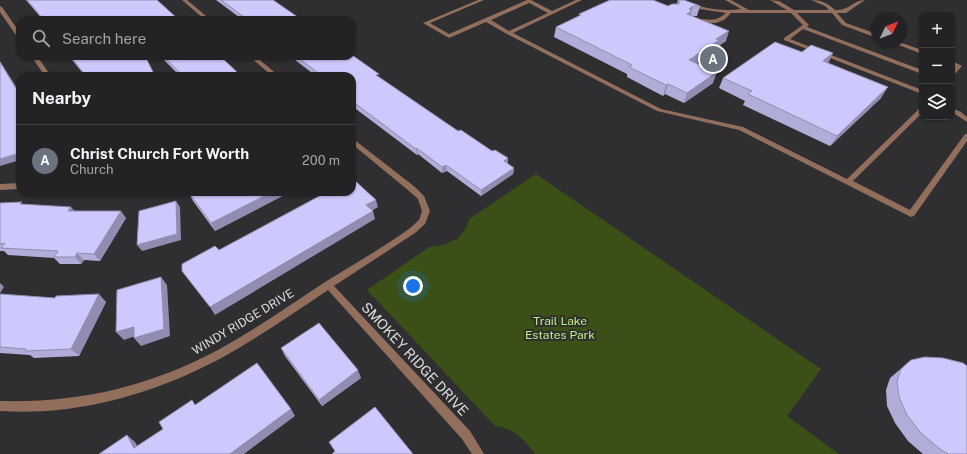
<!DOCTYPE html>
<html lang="en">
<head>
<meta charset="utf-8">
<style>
  :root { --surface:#232225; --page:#2b2a2d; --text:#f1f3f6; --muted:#a3a4a7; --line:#403f42; --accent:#f59c93 }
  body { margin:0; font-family:"Public Sans",sans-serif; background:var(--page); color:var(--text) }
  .controls { position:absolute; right:12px; top:12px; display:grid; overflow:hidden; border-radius:8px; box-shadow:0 1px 3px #0004 }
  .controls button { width:36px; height:36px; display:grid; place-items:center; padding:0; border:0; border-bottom:1px solid var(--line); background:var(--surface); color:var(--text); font:20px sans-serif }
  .compass { position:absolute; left:871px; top:12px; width:36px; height:36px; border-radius:50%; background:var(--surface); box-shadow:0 1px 3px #0004; rotate:47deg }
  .you { position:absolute; left:413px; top:286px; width:14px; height:14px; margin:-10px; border:3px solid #fff; border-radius:50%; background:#1a73e8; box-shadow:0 0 0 6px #1a73e833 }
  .badge { display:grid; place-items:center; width:26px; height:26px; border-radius:50%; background:var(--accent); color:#fff; font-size:13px; font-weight:700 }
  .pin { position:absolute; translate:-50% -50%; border:2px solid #fff; box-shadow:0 1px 4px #0006 }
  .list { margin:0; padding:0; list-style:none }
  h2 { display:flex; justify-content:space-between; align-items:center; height:52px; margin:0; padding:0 16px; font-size:17px }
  h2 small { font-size:13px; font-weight:400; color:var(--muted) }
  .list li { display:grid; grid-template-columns:26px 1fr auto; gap:12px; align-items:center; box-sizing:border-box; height:72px; padding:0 16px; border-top:1px solid var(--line) }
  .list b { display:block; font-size:15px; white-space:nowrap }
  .list p { margin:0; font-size:13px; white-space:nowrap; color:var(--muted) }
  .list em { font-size:13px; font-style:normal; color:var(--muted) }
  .icon { flex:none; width:22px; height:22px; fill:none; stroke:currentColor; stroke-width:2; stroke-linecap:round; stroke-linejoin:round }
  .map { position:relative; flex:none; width:967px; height:454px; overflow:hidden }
  .search { position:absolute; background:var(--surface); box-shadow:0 1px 3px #0004; left:16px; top:16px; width:340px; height:44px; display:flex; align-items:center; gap:10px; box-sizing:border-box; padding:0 14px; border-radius:12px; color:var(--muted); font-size:15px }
  .panel { position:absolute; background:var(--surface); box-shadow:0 1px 3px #0004; left:16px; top:72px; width:340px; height:124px; border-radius:12px }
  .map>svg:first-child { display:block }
  .green { fill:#3a5016 }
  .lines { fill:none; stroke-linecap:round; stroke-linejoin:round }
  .service { fill:#926f5c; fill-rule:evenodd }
  .minor { fill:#926f5c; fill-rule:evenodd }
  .wall { fill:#b0add9 }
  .shaded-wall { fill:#908db0 }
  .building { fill:#cdc9fc; stroke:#908db0 }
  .labels { text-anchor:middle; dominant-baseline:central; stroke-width:4; stroke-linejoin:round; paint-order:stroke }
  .park-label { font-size:12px; fill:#c0ee7f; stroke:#2f2e31 }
  .street-label { font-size:12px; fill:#dbdadc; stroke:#2f2e31 }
  .near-street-label { font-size:14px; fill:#dbdadc; stroke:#2f2e31 }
</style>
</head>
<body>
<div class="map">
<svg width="967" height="454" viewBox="0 0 967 454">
  <rect width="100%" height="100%" fill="#2f2e31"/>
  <path class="green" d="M536 174 821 369 787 416 839 454H535C525 440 513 428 495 426L367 290 429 247 443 245 457 239 465 230 469 219Z"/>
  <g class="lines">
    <path class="service" d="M478 0H484L430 23 449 34 527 0H531L552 11 576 0H582L513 33 661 109 743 127 847 179 920 108 922 107V113L853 181 910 210 965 134H967V141L914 216 911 217 739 130 657 111 507 34 486 22 449 38 423 23ZM529 3 548 13 509 31 491 20Z
      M676 0C685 0 694 4 703 7 716 10 728 11 741 9L725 0H731L749 10H787L770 0 779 1 794 10H829L825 6 811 0C821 0 828 3 835 10 849 11 853 0 865 0L846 13H837L846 23 877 34V38L842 25 832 13H797L809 25 807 27 922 70V74L803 29 790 39 922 90V94L784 40V38L803 25 791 13H731L724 20 716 23H704L697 21C706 16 712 25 726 13L699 9Z
      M891 42H899L922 50V54Z
      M952 61 962 66 954 75 952 76V70L955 67 952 65Z
      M952 108 961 112 967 117V122L952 112Z"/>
    <path class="minor" d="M182 0H187L211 20H205Z
      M0 6 2 7 20 33V39L18 38 0 12Z
      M31 56H37L51 76H45Z
      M249 56H255L279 76H272Z
      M352 138 415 187 424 196 430 211 425 224 415 233 334 286 470 431 484 454H472L462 439 328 290C294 313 260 336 225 356 174 384 116 404 58 410 39 412 19 412 0 411V401C79 403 148 387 218 350 255 330 290 305 325 282 353 265 382 248 409 229L419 220 422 211 418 199 409 191 352 144Z
      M20 183V189L0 190V184Z"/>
  </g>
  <path class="wall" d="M26 0H157L179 20H43Z
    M216 0H273L302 20H243Z
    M678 0 700 6 697 16H693L726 41 717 47 715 51 697 63 713 83 684 103 665 94 663 96 627 77V74L554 37 556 27 579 16V14L668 6 677 4Z
    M69 56H145L155 76H85Z
    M160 56H220L241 76H180Z
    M290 56H352L379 78 458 131 492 151 508 158V164L514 168 513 174 481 196 447 171 442 173 418 154 417 155 352 106V76H316Z
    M828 63 881 98 830 146 743 105 745 101 719 88 723 78Z
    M191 192H290L215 231 193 201 189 193Z
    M0 203 24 204 126 218 100 261 84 260 81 264H60L54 258 8 255 4 251H0Z
    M0 294 106 302 79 356 34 358 30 355 0 353Z
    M281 348 361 378 322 406 285 356Z
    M911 360 967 454H923L908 441 895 423 887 406 886 390 890 378Z"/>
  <path class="shaded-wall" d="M693 6 689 21 685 23 689 9Z
    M729 31 726 41 717 47 715 51 686 70 689 60 716 39Z
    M833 53 828 64 823 61Z
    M0 61 20 93V95L0 62Z
    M717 72 713 83 684 103 687 93Z
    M668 84 665 94 663 96 666 85Z
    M888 87 881 98 830 146 837 136Z
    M417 148 418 154 417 155 416 149Z
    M20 153V160L0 166V159Z
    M508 158V164L504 161Z
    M446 165 447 171 442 173V167Z
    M514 168 513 174 481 196V190Z
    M272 192H290L215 231 211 223Z
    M376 200 378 207 368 213 366 205Z
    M176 201 180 207 181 240 142 251 137 245Z
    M71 207 77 214 68 211Z
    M121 211 126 218 100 261 94 254Z
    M373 211 375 219 215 315 210 307Z
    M77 253 84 260 81 264 75 257Z
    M161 277 167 285 170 336 141 346 134 338Z
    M0 283 4 287 0 293Z
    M99 294 106 302 79 356 71 349Z
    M134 327 141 334 124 340 116 332Z
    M358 370 361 378 322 406 319 400Z
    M291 409 295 416 244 454H230Z
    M127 435 135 442 142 454 134 448Z"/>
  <path class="building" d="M27 0H157L179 20H127L126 19V20H44Z
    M221 0H273L302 20H248Z
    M610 0H653L668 6 672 4H679L680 2 678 0H684L700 6H693L689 9 692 11 687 14 729 31 716 39 719 40 689 60 717 72 687 93 668 84 666 85 629 67 632 65 556 27 581 15 579 14Z
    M775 42 802 52 811 45 833 53 823 61 888 87 837 136 748 94 752 91 723 78Z
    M352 55 379 74 376 75 458 131 461 130 492 151 495 150 508 158 504 161 514 168 481 190 446 165 442 167 417 148 416 149 352 101V76H322L296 56H352Z
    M70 56H145L155 76H86Z
    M163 56H220L241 76H183Z
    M0 62 20 95V153L0 159Z
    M352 178 376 200 366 205 373 211 210 307 182 271V264L215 246 219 250 327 192H352Z
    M191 192H272L211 223 189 193Z
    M176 201 177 234 137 245 139 211Z
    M22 202 20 204 71 207 68 211H121L94 254 77 253 75 257H54L58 251 1 248 5 243 0 244V203Z
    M161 277 164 329 134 338V327L116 332 117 290Z
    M0 294 55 298 56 296 99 294 71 349 25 351 26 349 0 347Z
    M319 323 358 370 319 400 281 348Z
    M925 357 943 358 963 363 967 366V454H948L940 449 921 433 907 415 899 397 897 381 901 369 911 360Z
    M257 363 291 409 230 454H99L127 435 134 448 163 429 159 422 192 400 195 405Z
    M375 407 413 454H332L335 451 329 442Z"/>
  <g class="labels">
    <g class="park-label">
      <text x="560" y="321">Trail Lake<tspan x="560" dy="14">Estates Park</tspan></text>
    </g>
    <g class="street-label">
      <text transform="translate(243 322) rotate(-31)">WINDY RIDGE DRIVE</text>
    </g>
    <g class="near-street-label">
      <text transform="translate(415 359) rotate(47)">SMOKEY RIDGE DRIVE</text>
    </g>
  </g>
</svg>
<div class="controls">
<button>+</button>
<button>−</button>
<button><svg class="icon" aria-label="layers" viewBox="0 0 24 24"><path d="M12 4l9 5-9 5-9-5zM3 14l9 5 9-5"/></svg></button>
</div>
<svg class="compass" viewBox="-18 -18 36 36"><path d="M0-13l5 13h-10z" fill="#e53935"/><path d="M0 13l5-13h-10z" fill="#a3a4a7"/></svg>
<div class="you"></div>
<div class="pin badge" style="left:713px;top:59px;background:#6b7280">A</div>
<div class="search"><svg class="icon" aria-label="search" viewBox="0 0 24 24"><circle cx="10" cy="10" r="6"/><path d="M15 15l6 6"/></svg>Search here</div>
<section class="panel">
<h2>Nearby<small></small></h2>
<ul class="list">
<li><span class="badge" style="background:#6b7280">A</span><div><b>Christ Church Fort Worth</b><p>Church</p></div><em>200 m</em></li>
</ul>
</section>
</div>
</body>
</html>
